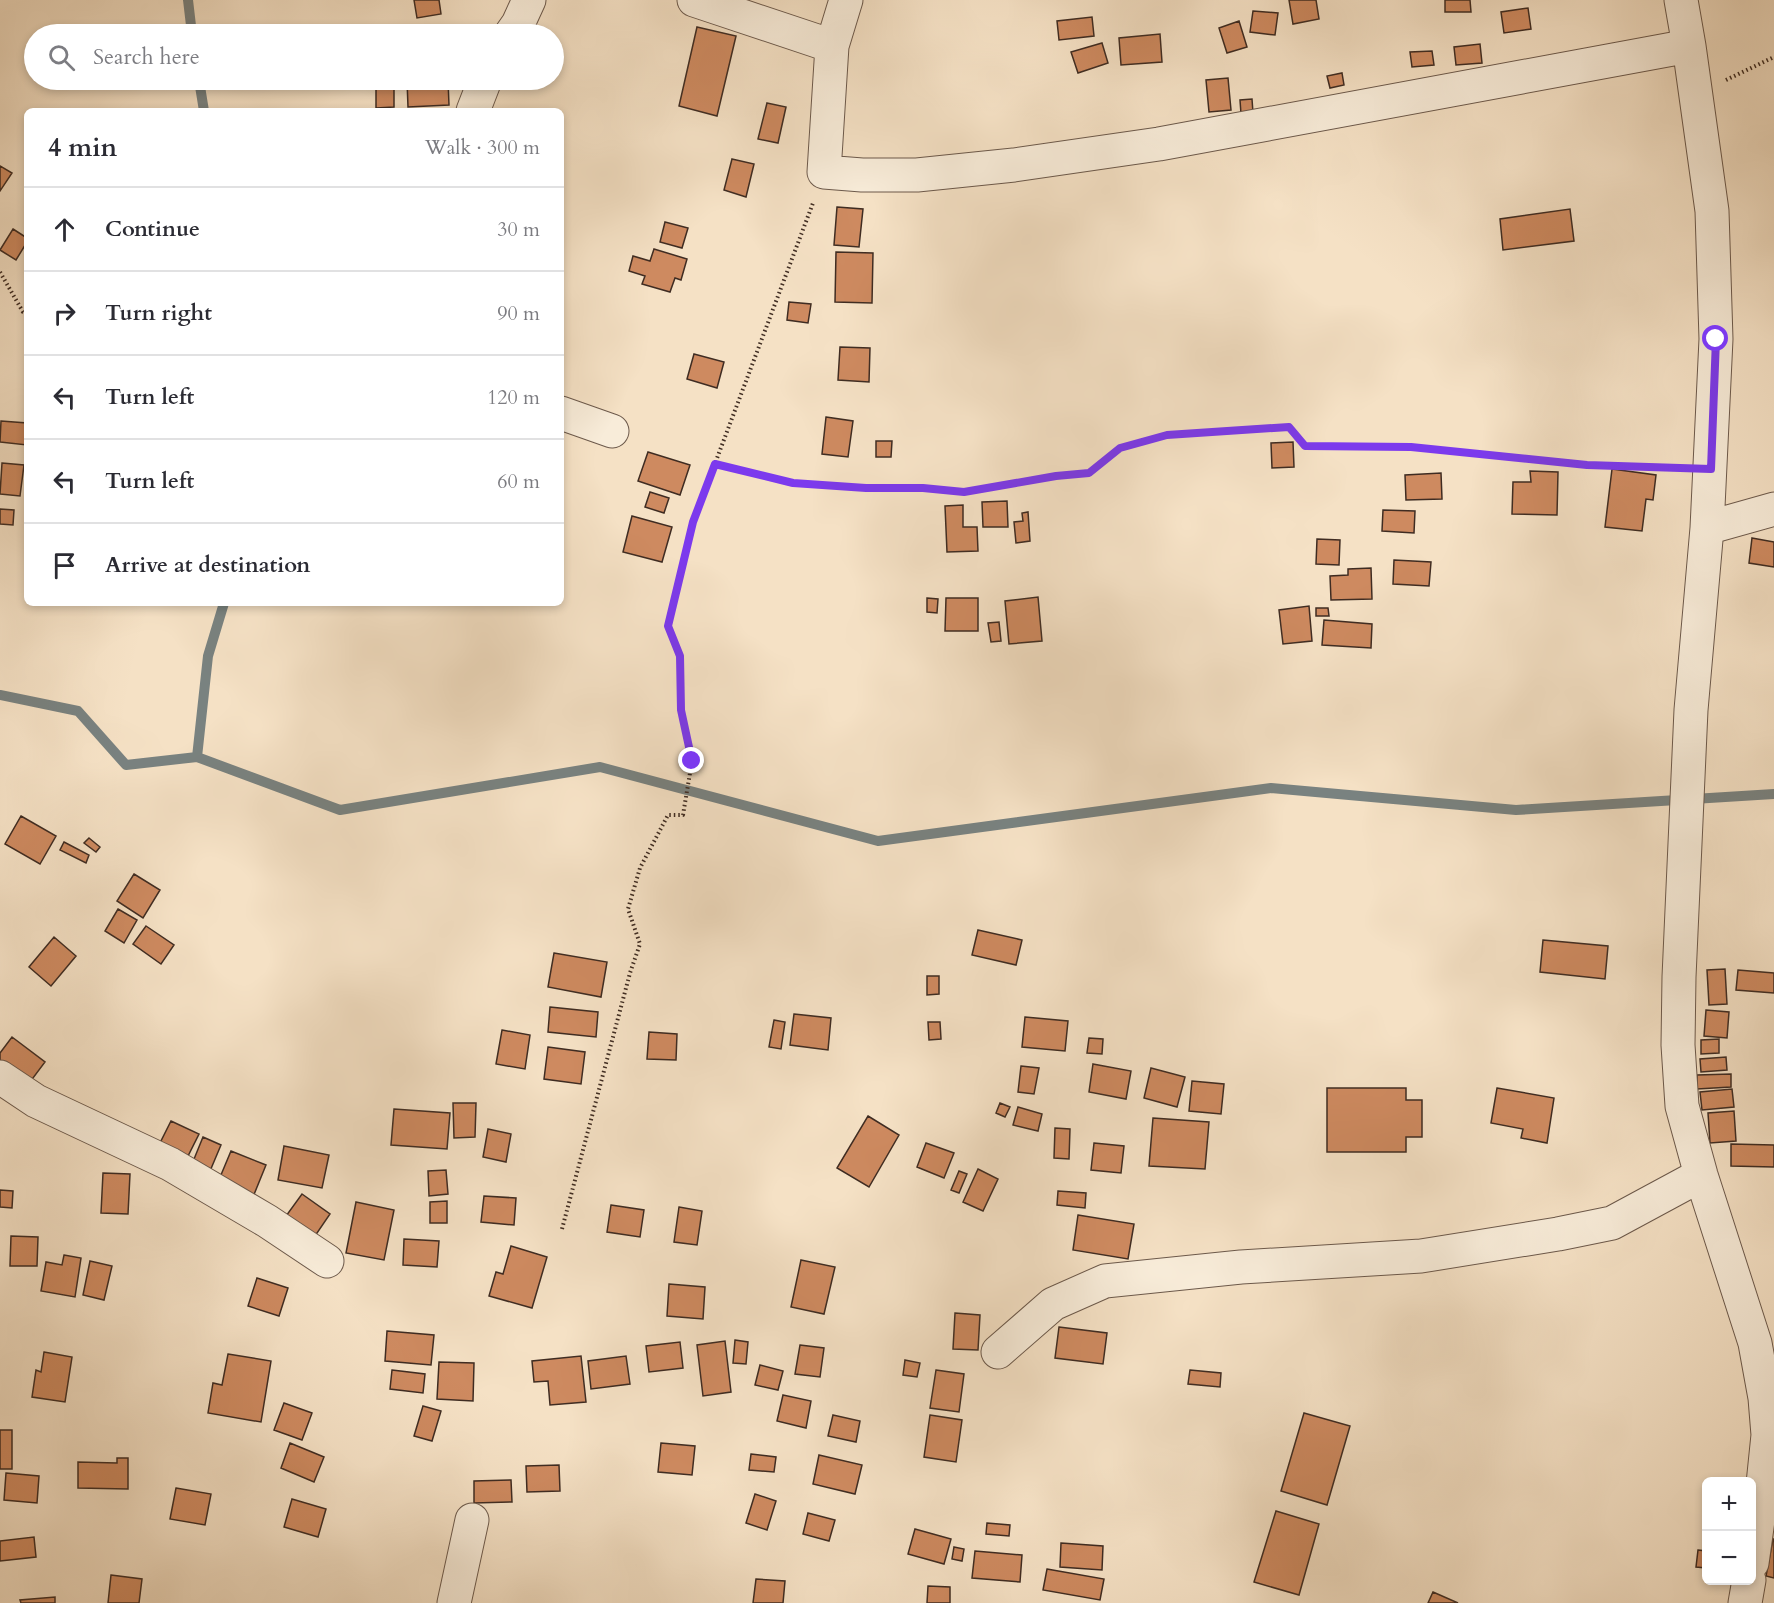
<!DOCTYPE html>
<html lang="en">
<head>
<meta charset="utf-8">
<style>
  :root { --surface:#fff; --page:#f2f2f3; --text:#2b2b33; --muted:#7c7c81; --line:#e1e1e2 }
  body { margin:0; font-family:Cardo,serif; background:var(--page); color:var(--text) }
  .controls { position:absolute; right:18px; bottom:18px; display:grid; overflow:hidden; border-radius:9px; box-shadow:0 3px 9px #0003 }
  .controls button { width:54px; height:54px; display:grid; place-items:center; padding:0; border:0; border-bottom:2px solid var(--line); background:var(--surface); color:var(--text); font:30px sans-serif }
  .stop { position:absolute; width:18px; height:18px; margin:-14px; border:4px solid #7c3aed; border-radius:50%; background:#fff }
  .stop.end { background:#7c3aed; border-color:#fff; box-shadow:0 2px 6px #0008 }
  .list { margin:0; padding:0; list-style:none }
  h2 { display:flex; justify-content:space-between; align-items:center; height:78px; margin:0; padding:0 24px; font-size:26px }
  h2 small { font-size:20px; font-weight:400; color:var(--muted) }
  .list li { display:grid; grid-template-columns:39px 1fr auto; gap:18px; align-items:center; box-sizing:border-box; height:84px; padding:0 24px; border-top:2px solid var(--line) }
  .list b { display:block; font-size:22px; white-space:nowrap }
  .list em { font-size:20px; font-style:normal; color:var(--muted) }
  .icon { flex:none; width:33px; height:33px; fill:none; stroke:currentColor; stroke-width:2; stroke-linecap:round; stroke-linejoin:round }
  .map { position:relative; flex:none; width:1774px; height:1603px; overflow:hidden }
  .search { position:absolute; background:var(--surface); box-shadow:0 3px 9px #0003; left:24px; top:24px; width:540px; height:66px; display:flex; align-items:center; gap:15px; box-sizing:border-box; padding:0 21px; border-radius:33px; color:var(--muted); font-size:22px }
  .panel { position:absolute; background:var(--surface); box-shadow:0 3px 9px #0003; left:24px; top:108px; width:540px; height:498px; border-radius:9px }
  .map>svg:first-child { display:block }
  .lines { fill:none; stroke-linecap:round; stroke-linejoin:round }
  .stream { stroke:#798280; stroke-width:10 }
  .building { fill:#ce8a60; stroke:#3f2c22; stroke-width:1.5 }
  .minor-casing { stroke:#6c594b; stroke-width:35 }
  .path { stroke:#3f2c22; stroke-width:4; stroke-dasharray:1.5 3; stroke-linecap:butt }
  .minor { stroke:#f8ecd9; stroke-width:33 }
  .route { stroke:#7c3aed; stroke-width:8 }
</style>
</head>
<body>
<div class="map">
<svg width="1774" height="1603" viewBox="0 0 1774 1603">
  <rect width="100%" height="100%" fill="#f5e1c5"/>
  <filter id="stains"><feTurbulence type="fractalNoise" baseFrequency=".00333" numOctaves="4"/><feColorMatrix values="0 0 0 0 .2 0 0 0 0 .09 0 0 0 0 .02 0 0 0 .5 -.17"/></filter>
  <radialGradient id="worn" r=".72"><stop offset=".6" stop-color="#630" stop-opacity="0"/><stop offset="1" stop-color="#630" stop-opacity=".3"/></radialGradient>
  <g class="lines">
    <path class="stream" d="M188 0 192 34
      M199 80 204 111
      M0 695 78 711 126 765 197 757 340 810 600 767 878 841 1271 788 1516 810 1774 794
      M197 757 208 656 224 603"/>
  </g>
  <path class="building" d="M414 0H439L441 14 417 18Z
    M1289 0H1316L1319 19 1293 24Z
    M1445 0H1470L1471 12H1445Z
    M1528 8 1531 29 1504 33 1501 12Z
    M1253 11 1278 13 1275 35 1250 32Z
    M1092 17 1094 36 1059 40 1057 21Z
    M1239 21 1247 47 1227 53 1219 28Z
    M697 27 736 36 717 116 679 106Z
    M1160 34 1162 62 1121 65 1119 38Z
    M1102 43 1108 63 1078 73 1071 52Z
    M1480 44 1482 63 1456 65 1454 47Z
    M1432 51 1434 65 1412 67 1410 52Z
    M1342 73 1344 85 1330 88 1327 76Z
    M1228 78 1231 110 1209 112 1206 80Z
    M244 80H278V84L244 82Z
    M407 80H448L449 105 408 107Z
    M376 87H394V107L376 108Z
    M1252 99 1253 113 1241 114 1240 100Z
    M767 103 786 107 778 143 758 139Z
    M732 159 754 164 746 197 724 190Z
    M0 166 12 173 0 191Z
    M837 207 863 209 859 247 834 245Z
    M1570 209 1574 241 1503 250 1500 219Z
    M665 222 688 228 682 248 660 242Z
    M13 229 27 238V242L16 260 0 250Z
    M654 249 687 259 681 280 675 278 670 292 642 284 645 276 629 271 633 256 650 261Z
    M836 252 873 253 872 303 835 302Z
    M789 302 811 304 808 323 787 320Z
    M840 347 870 348 869 382 838 380Z
    M694 354 724 362 717 388 687 379Z
    M826 417 853 421 848 457 822 454Z
    M1 421 27 423V445L0 442Z
    M876 441H892L891 457H876Z
    M1293 442 1294 467 1272 468 1271 443Z
    M648 452 690 465 680 495 638 481Z
    M2 463 24 465 20 496 0 494Z
    M1612 469 1656 475 1653 500 1646 499 1642 531 1605 527Z
    M1530 471 1558 472 1557 515 1512 514 1513 482H1531Z
    M1441 473 1442 499 1406 500 1405 475Z
    M650 492 669 498 664 513 645 507Z
    M1007 501 1008 527H983L982 502Z
    M963 505V527H977L978 551 947 552 945 506Z
    M0 509 14 510 13 525 0 524Z
    M1383 510 1415 511 1414 533 1382 531Z
    M1028 512 1030 541 1016 543 1014 522 1023 521 1022 513Z
    M632 516 672 527 662 562 623 552Z
    M1752 538 1774 542V567L1749 563Z
    M1317 539 1340 540 1339 565 1316 564Z
    M1394 560 1431 562 1429 586 1393 584Z
    M1371 568 1372 599 1331 600 1330 576 1348 575V569Z
    M1038 597 1042 641 1009 644 1005 601Z
    M927 598 938 599 937 613 927 612Z
    M946 598H978V631H945Z
    M1309 606 1312 641 1283 644 1279 610Z
    M1316 608H1328L1329 616H1316Z
    M1324 620 1372 624 1371 648 1322 645Z
    M999 622 1001 641 991 642 988 623Z
    M21 816 56 836 40 864 5 844Z
    M89 838 100 847 96 852 84 843Z
    M64 842 89 855 86 863 60 850Z
    M134 874 160 890 143 918 117 901Z
    M118 909 137 920 124 943 105 931Z
    M146 926 174 945 161 964 133 944Z
    M978 930 1022 940 1016 965 972 955Z
    M54 937 76 956 51 986 29 967Z
    M1543 940 1608 946 1605 979 1540 972Z
    M554 953 607 962 601 997 548 987Z
    M1725 969 1727 1004 1709 1005 1707 970Z
    M1738 970 1774 973V993L1736 990Z
    M927 976H939V994L927 995Z
    M550 1007 598 1012 596 1037 548 1032Z
    M1706 1010 1729 1012 1727 1038 1704 1036Z
    M794 1014 831 1018 828 1050 790 1045Z
    M1025 1017 1068 1021 1065 1051 1022 1047Z
    M774 1020 785 1022 781 1049 769 1047Z
    M928 1022H940L941 1039 929 1040Z
    M502 1030 530 1035 525 1069 496 1064Z
    M649 1032 677 1034 676 1060 647 1059Z
    M12 1037 45 1062 27 1086 0 1066V1053Z
    M1089 1038 1103 1039 1102 1054 1087 1053Z
    M1719 1039V1053L1701 1054V1040Z
    M548 1047 585 1052 581 1084 544 1079Z
    M1726 1057 1727 1070 1701 1072 1700 1059Z
    M1093 1064 1131 1071 1126 1099 1089 1092Z
    M1021 1066 1039 1068 1034 1094 1018 1092Z
    M1151 1068 1185 1077 1177 1107 1144 1098Z
    M1731 1074V1087L1697 1089V1075Z
    M1192 1081 1224 1084 1221 1114 1189 1111Z
    M1327 1088H1406V1100H1422V1137H1406V1152H1327Z
    M1497 1088 1554 1098 1547 1143 1521 1138 1523 1129 1491 1123Z
    M1732 1089 1734 1107 1702 1110 1700 1092Z
    M453 1103H476L475 1137 454 1138Z
    M1000 1103 1010 1107 1005 1117 996 1113Z
    M1018 1107 1042 1114 1038 1131 1013 1125Z
    M394 1109 450 1113 447 1149 391 1145Z
    M1734 1111 1736 1141 1710 1143 1708 1113Z
    M868 1116 899 1135 869 1187 837 1168Z
    M1153 1118 1209 1122 1205 1169 1149 1166Z
    M171 1121 199 1134 186 1160 158 1147Z
    M1055 1128 1070 1129 1069 1159 1054 1158Z
    M488 1129 511 1134 506 1162 483 1157Z
    M203 1137 221 1145 210 1171 192 1164Z
    M926 1143 954 1153 944 1178 917 1167Z
    M1094 1143 1124 1146 1121 1173 1091 1170Z
    M1731 1144 1774 1145V1167L1731 1166Z
    M284 1146 329 1155 322 1188 278 1180Z
    M231 1151 266 1165 253 1197 218 1182Z
    M978 1169 998 1179 983 1211 963 1202Z
    M446 1170 448 1194 429 1196 428 1171Z
    M959 1171 967 1174 959 1193 951 1190Z
    M103 1173 130 1174 128 1214 101 1213Z
    M0 1190 13 1191 12 1208 0 1207Z
    M1058 1191 1086 1193 1085 1208 1057 1205Z
    M302 1194 330 1214 315 1236 286 1216Z
    M484 1196 516 1198 514 1225 481 1222Z
    M447 1201V1223H430V1202Z
    M356 1202 394 1210 384 1260 346 1253Z
    M611 1205 644 1210 640 1237 607 1232Z
    M679 1207 702 1211 697 1245 674 1242Z
    M1078 1215 1134 1224 1128 1259 1073 1250Z
    M11 1236 38 1237 37 1266H10Z
    M404 1239 439 1241 437 1267 403 1265Z
    M511 1246 547 1257 532 1308 489 1296 496 1272 503 1274Z
    M64 1255 81 1258 75 1297 41 1291 46 1262 62 1265Z
    M801 1260 835 1267 824 1314 791 1307Z
    M90 1261 112 1266 104 1300 83 1295Z
    M257 1278 288 1288 279 1316 248 1306Z
    M669 1284 705 1287 703 1319 667 1316Z
    M955 1313 980 1315 978 1350 953 1349Z
    M1059 1327 1107 1333 1103 1364 1055 1358Z
    M387 1331 434 1335 431 1365 385 1361Z
    M735 1340 748 1342 746 1364 733 1363Z
    M725 1341 731 1392 703 1396 697 1345Z
    M680 1342 683 1368 649 1372 646 1346Z
    M800 1345 824 1348 820 1377 795 1374Z
    M44 1352 72 1357 65 1402 32 1397 36 1370 41 1372Z
    M228 1354 271 1361 261 1422 208 1413 213 1383 222 1385Z
    M581 1356 586 1402 550 1405 548 1381 534 1382 532 1361Z
    M626 1356 630 1384 591 1389 588 1361Z
    M905 1360 920 1363 917 1377 903 1375Z
    M439 1362 474 1363 473 1401 437 1399Z
    M760 1365 783 1371 778 1390 755 1385Z
    M392 1370 425 1374 423 1393 390 1389Z
    M936 1370 964 1374 959 1412 930 1408Z
    M1190 1370 1221 1373 1220 1387 1188 1384Z
    M783 1395 811 1401 806 1428 777 1421Z
    M284 1403 312 1413 302 1440 274 1430Z
    M423 1406 441 1411 432 1441 414 1436Z
    M1304 1413 1350 1426 1327 1505 1281 1491Z
    M833 1415 860 1421 856 1442 828 1436Z
    M930 1415 962 1420 956 1462 924 1457Z
    M0 1430H12V1469H0Z
    M290 1443 324 1457 314 1482 281 1468Z
    M661 1443 695 1446 692 1475 658 1472Z
    M751 1454 776 1457 774 1472 749 1470Z
    M819 1455 862 1465 855 1494 813 1484Z
    M117 1458H128V1489L78 1488V1462L117 1463Z
    M559 1465 560 1491 527 1492 526 1466Z
    M6 1473 39 1476 37 1503 4 1500Z
    M511 1480 512 1502 474 1503V1481Z
    M176 1488 211 1494 205 1525 170 1519Z
    M755 1494 776 1501 767 1530 746 1523Z
    M292 1499 326 1509 318 1537 284 1527Z
    M1276 1511 1319 1524 1299 1595 1254 1582Z
    M808 1513 835 1520 829 1541 803 1534Z
    M987 1523 1010 1525 1009 1536 986 1534Z
    M915 1529 951 1539 944 1564 908 1554Z
    M34 1537 36 1557 0 1561V1541Z
    M1773 1539H1774V1578L1766 1576Z
    M1061 1543 1103 1546 1102 1570 1060 1567Z
    M954 1547 964 1549 962 1561 952 1559Z
    M1698 1550 1706 1551V1568L1696 1567Z
    M975 1551 1022 1555 1020 1582 972 1578Z
    M1047 1569 1104 1579 1100 1600 1043 1590Z
    M111 1575 142 1579 139 1603H108Z
    M756 1579 785 1581 783 1603H753Z
    M928 1586 950 1587V1603H927Z
    M1433 1592 1458 1603H1428Z
    M55 1597V1603H21L20 1600Z"/>
  <g class="lines">
    <g class="minor-casing">
      <path id="minor" d="M694 0 832 46
        M846 0 832 46 824 172 862 175H917L1014 165 1159 144 1689 46
        M1681 0 1689 46 1712 211 1716 339 1707 528 1691 710 1679 977 1678 1045 1682 1106 1701 1175 1755 1343 1765 1398 1768 1435 1763 1484 1752 1563
        M511 34 518 24 529 0
        M473 111 485 80
        M561 413 612 431
        M1707 528 1774 509
        M0 1077 36 1101 170 1164 267 1221 327 1261
        M998 1352 1053 1304 1105 1281 1241 1267 1421 1256 1558 1234 1612 1223 1701 1175
        M454 1603 472 1520
        M1745 1603 1749 1580"/>
    </g>
    <path class="path" d="M1726 80 1774 57
      M0 272 23 312 27 314
      M715 464 793 483 866 488H923L964 492 1056 476 1089 473 1121 449 1167 435 1289 427 1305 446 1411 447 1587 465 1677 467
      M562 1229 630 973 640 944 628 909 640 868 668 815H683L692 761 681 710 680 656 668 626 693 522 813 203"/>
    <use href="#minor" class="minor"/>
  </g>
  <g class="lines">
    <path class="route" d="M692 761 681 710 680 656 668 626 693 522 715 464 793 483 866 488H923L964 492 1056 476 1089 473 1120 448 1167 435 1289 427 1305 446 1411 447 1587 465 1711 469 1716 339"/>
  </g>
  <rect width="100%" height="100%" filter="url(#stains)"/>
  <rect width="100%" height="100%" fill="url(#worn)"/>
</svg>
<div class="controls">
<button>+</button>
<button>−</button>
</div>
<div class="stop" style="left:1716px;top:339px"></div>
<div class="stop end" style="left:692px;top:761px"></div>
<div class="search"><svg class="icon" aria-label="search" viewBox="0 0 24 24"><circle cx="10" cy="10" r="6"/><path d="M15 15l6 6"/></svg>Search here</div>
<section class="panel">
<h2>4 min<small>Walk · 300 m</small></h2>
<ul class="list">
<li><svg class="icon" aria-label="ahead" viewBox="0 0 24 24"><path d="M12 20V5M6 11l6-6 6 6"/></svg><div><b>Continue</b></div><em>30 m</em></li>
<li><svg class="icon" aria-label="right" viewBox="0 0 24 24"><path d="M7 20v-9h11M14 6l5 5-5 5"/></svg><div><b>Turn right</b></div><em>90 m</em></li>
<li><svg class="icon" aria-label="left" viewBox="0 0 24 24"><path d="M17 20v-9H6M10 6l-5 5 5 5"/></svg><div><b>Turn left</b></div><em>120 m</em></li>
<li><svg class="icon" aria-label="left" viewBox="0 0 24 24"><path d="M17 20v-9H6M10 6l-5 5 5 5"/></svg><div><b>Turn left</b></div><em>60 m</em></li>
<li><svg class="icon" aria-label="arrive" viewBox="0 0 24 24"><path d="M6 21V4h12l-3 4 3 4H6"/></svg><div><b>Arrive at destination</b></div></li>
</ul>
</section>
</div>
</body>
</html>
